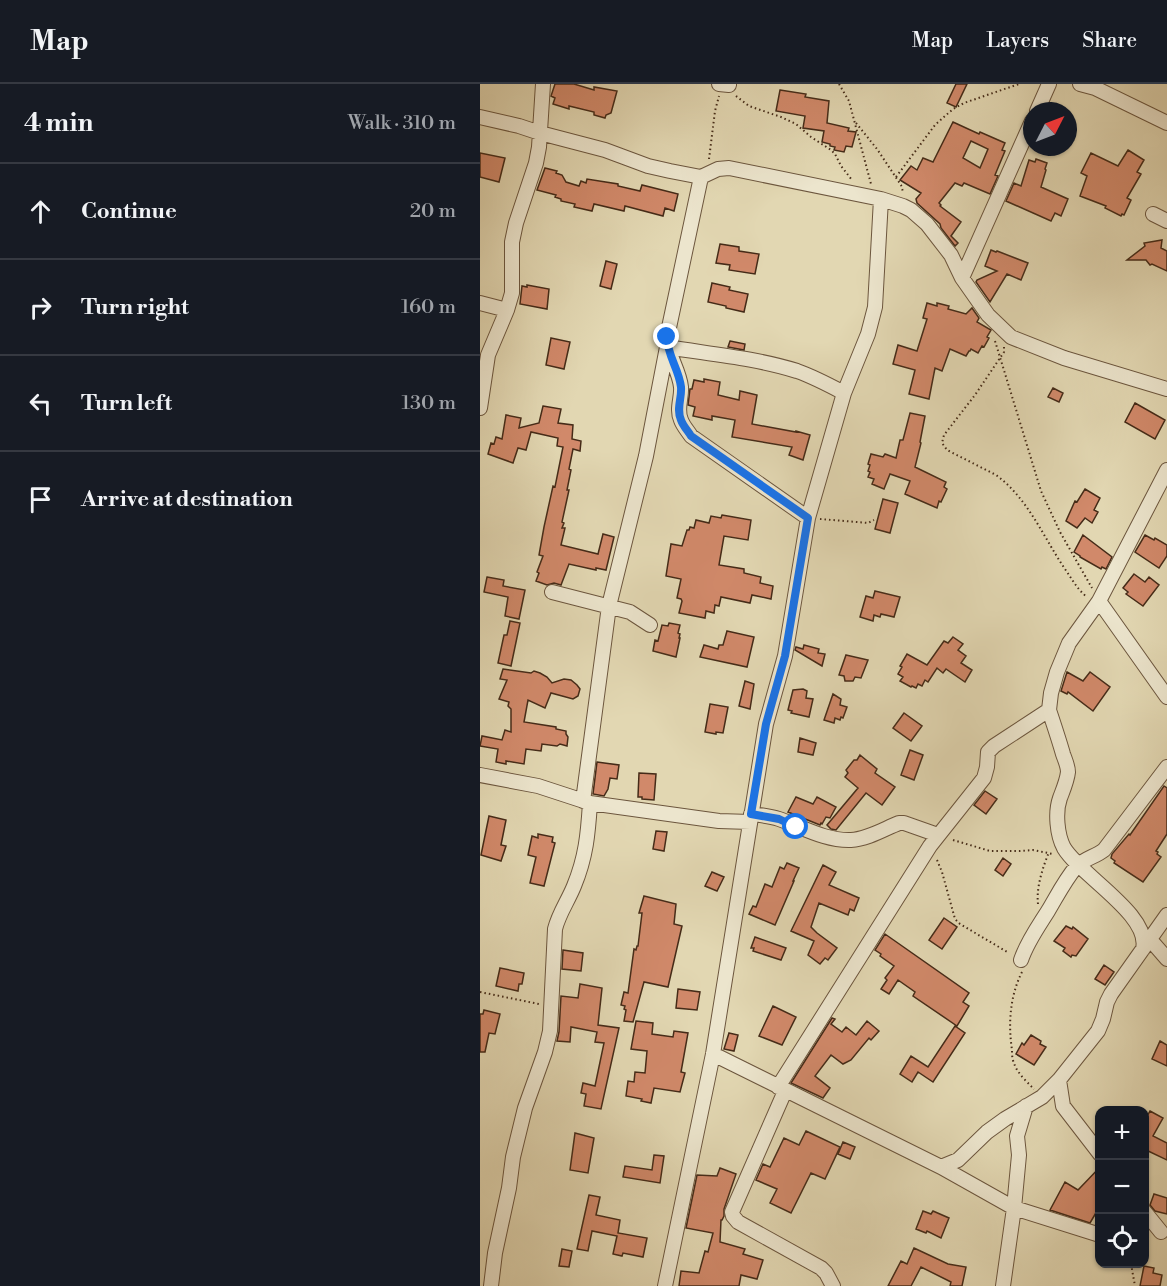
<!DOCTYPE html>
<html lang="en">
<head>
<meta charset="utf-8">
<style>
  :root { --surface:#171b24; --page:#20242c; --text:#f1f3f6; --muted:#9ea1a6; --line:#363941 }
  body { margin:0; font-family:"Libre Bodoni",serif; background:var(--page); color:var(--text) }
  .controls { position:absolute; right:18px; bottom:18px; display:grid; overflow:hidden; border-radius:12px; box-shadow:0 2px 4px #0004 }
  .controls button { width:54px; height:54px; display:grid; place-items:center; padding:0; border:0; border-bottom:2px solid var(--line); background:var(--surface); color:var(--text); font:30px sans-serif }
  .compass { position:absolute; left:543px; top:18px; width:54px; height:54px; border-radius:50%; background:var(--surface); box-shadow:0 2px 4px #0004; rotate:48deg }
  .stop { position:absolute; width:18px; height:18px; margin:-14px; border:4px solid #1a73e8; border-radius:50%; background:#fff }
  .stop.end { background:#1a73e8; border-color:#fff; box-shadow:0 2px 6px #0008 }
  .list { margin:0; padding:0; list-style:none }
  h2 { display:flex; justify-content:space-between; align-items:center; height:78px; margin:0; padding:0 24px; font-size:26px }
  h2 small { font-size:20px; font-weight:400; color:var(--muted) }
  .list li { display:grid; grid-template-columns:39px 1fr auto; gap:18px; align-items:center; box-sizing:border-box; height:96px; padding:0 24px; border-top:2px solid var(--line) }
  .list b { display:block; font-size:22px; white-space:nowrap }
  .list em { font-size:20px; font-style:normal; color:var(--muted) }
  .icon { flex:none; width:33px; height:33px; fill:none; stroke:currentColor; stroke-width:2; stroke-linecap:round; stroke-linejoin:round }
  .map { position:relative; flex:none; width:687px; height:1202px; overflow:hidden }
  header { display:flex; align-items:center; gap:36px; box-sizing:border-box; height:84px; padding:0 30px; background:var(--surface); border-bottom:2px solid var(--line) }
  header strong { font-size:28px }
  nav { display:flex; gap:33px; margin-inline-start:auto; font-size:21px }
  main { display:flex }
  aside { flex:1; background:var(--surface) }
  .map>svg:first-child { display:block }
  .building { fill:#d1896a; stroke:#452b18; stroke-width:1.5; fill-rule:evenodd }
  .lines { fill:none; stroke-linecap:round; stroke-linejoin:round }
  .minor-casing { stroke:#6c563e; stroke-width:16 }
  .path { stroke:#452b18; stroke-width:2; stroke-dasharray:1.5 3; stroke-linecap:butt }
  .minor { stroke:#ece5cd; stroke-width:14 }
  .route { stroke:#1a73e8; stroke-width:8 }
</style>
</head>
<body>
<header>
<strong>Map</strong>
<nav><a>Map</a><a>Layers</a><a>Share</a></nav>
</header>
<main>
<aside>
<h2>4 min<small>Walk · 310 m</small></h2>
<ul class="list">
<li><svg class="icon" aria-label="ahead" viewBox="0 0 24 24"><path d="M12 20V5M6 11l6-6 6 6"/></svg><div><b>Continue</b></div><em>20 m</em></li>
<li><svg class="icon" aria-label="right" viewBox="0 0 24 24"><path d="M7 20v-9h11M14 6l5 5-5 5"/></svg><div><b>Turn right</b></div><em>160 m</em></li>
<li><svg class="icon" aria-label="left" viewBox="0 0 24 24"><path d="M17 20v-9H6M10 6l-5 5 5 5"/></svg><div><b>Turn left</b></div><em>130 m</em></li>
<li><svg class="icon" aria-label="arrive" viewBox="0 0 24 24"><path d="M6 21V4h12l-3 4 3 4H6"/></svg><div><b>Arrive at destination</b></div></li>
</ul>
</aside>
<div class="map">
<svg width="687" height="1202" viewBox="0 0 687 1202">
  <rect width="100%" height="100%" fill="#e2d7b2"/>
  <filter id="stains"><feTurbulence type="fractalNoise" baseFrequency=".00333" numOctaves="4"/><feColorMatrix values="0 0 0 0 .2 0 0 0 0 .09 0 0 0 0 .02 0 0 0 .5 -.17"/></filter>
  <radialGradient id="worn" r=".72"><stop offset=".6" stop-color="#630" stop-opacity="0"/><stop offset="1" stop-color="#630" stop-opacity=".3"/></radialGradient>
  <path class="building" d="M75 0H94L114 6V3L137 7 131 29 126 31 125 34 114 31V28L89 22V25L73 20 75 14 71 12Z
    M476 0H487L476 23 467 19Z
    M300 6 326 10 325 13 349 17 347 39 369 44 368 47 376 48 372 63 366 62 364 68 354 66 355 63 350 62V60L342 58 344 47 323 44 325 32 296 27Z
    M473 38 499 50 500 48 525 59 522 66 525 67 515 91 518 92 510 110 484 99 482 102 475 99 459 119 461 121 460 122 481 138 471 152 478 159 475 162 461 144 460 140 437 119 436 115 441 109 420 96 431 82 437 86 443 74 453 78ZM491 57 508 65 500 84 483 74Z
    M648 66 664 76 657 88 661 90 647 114 651 116 644 131 642 130 641 132 625 124 626 122 600 112 607 92 601 89 611 69 638 82Z
    M0 69 25 74 19 98 0 93Z
    M556 75 567 79 565 85 566 86 561 103 588 115 581 132 575 129 571 137 526 117 534 99 541 102 549 76 555 78Z
    M65 84 77 87 76 89 82 91 86 98 99 102 101 97 106 99 107 95 138 100V102L160 107 162 101 198 110 194 127 185 124 183 132 145 122 144 127 114 120 112 127 94 123 95 120 81 117V115L75 113 76 111 57 106Z
    M682 156 681 164 687 167V187L672 180 670 181 666 176H647L665 162 664 159Z
    M240 160 259 163V167L279 170 275 190 249 186 250 181 236 179Z
    M511 166 516 168 517 167 548 179 541 196 527 190 510 218 496 198 497 196 517 187 505 182Z
    M126 177 137 180 131 205 120 202Z
    M232 199 250 203 249 206 268 210 264 228 246 224V222L228 218Z
    M47 201 69 205 67 225 40 220 42 202 47 203Z
    M447 219 457 222V219L469 222 468 225 486 230 492 224 499 234 497 238 511 246 507 253 509 254 504 263 502 262 498 269 491 265 490 267H489L486 272 470 265 462 287 455 284 449 315 429 310 435 286 413 280 418 261 437 267 447 235 443 234Z
    M71 254 90 258 84 285 66 281Z
    M250 257 265 260 264 266 248 263Z
    M224 295 240 298 238 311 259 316 260 307 277 311 272 340 316 348V347L330 351 323 376 309 371 312 363 252 353 255 336 232 332V336L213 332 215 323 208 321 210 305H212L214 296 224 298Z
    M573 304 583 309 579 318 568 313Z
    M655 319 685 336 675 355 645 338Z
    M63 322 81 325 78 339 93 341 92 355 101 357 100 367 93 365 89 385 91 386 87 406H89L82 438 84 439 82 444H85L81 461 118 470 123 450 134 453 126 486 116 484V486L89 480 81 501 74 499 67 501 56 497 59 489 57 488 63 472 59 471 64 443 73 402 75 403 83 363 77 362 78 354 51 348 46 366 38 364 33 379 8 370 11 359 14 360 16 353 22 355 26 331 41 334 39 344 59 339Z
    M430 329 445 332 440 358 441 359 435 383 466 398 464 403 467 405 461 418 459 417 457 424 425 410 430 397 410 390 404 405 392 400 394 395 388 393 390 388 388 387 390 381 388 380 391 370 403 373 405 370 416 374 420 356H423Z
    M605 405 620 414 614 426 618 428 612 439 605 434 597 444 586 437 595 417 597 418Z
    M403 415 418 419 410 449 395 445Z
    M242 431 271 436 268 456 244 452 239 481 264 485V489L281 493 280 499 293 502 291 515 272 511 270 519 241 513 239 522 235 521 234 529 226 527 225 534 199 529 202 517 201 515 197 514 201 495 186 492 191 460 202 462 207 446H209L210 443 214 444 216 436 229 439 231 432 241 434Z
    M603 451 632 473 626 485 622 483 621 485 600 473V472L594 468Z
    M665 451 674 456 675 454 687 461V472L679 484 655 468Z
    M654 490 665 498 669 493 679 501 663 522 646 510 648 508 643 504Z
    M7 493 24 496 23 502 45 506 39 535 25 532 28 513 4 508Z
    M395 507 420 513 414 533 401 530 400 533 394 531 393 537 380 533 386 512 393 514Z
    M30 537 40 539 31 582 18 579 24 551H27Z
    M189 539 200 541 198 549 200 550 199 554H200L196 573 173 567 175 556 178 557 182 541 188 542Z
    M247 547 274 553 267 583 220 573 224 561 238 565 239 561H243Z
    M473 553 483 560 478 566 486 572 481 579 492 586 485 598 466 585 463 589 457 584 448 598 445 596 442 602 438 600 436 604 432 602 431 603 420 597 423 593 418 590 422 583 420 582 427 570 447 581 464 557 468 559Z
    M324 561 339 565 338 569 345 570 342 582 315 566 316 563 323 565Z
    M366 571 388 576 381 594 375 593 373 597H365L364 592 359 591Z
    M23 585 51 589 54 587 60 589 67 593 72 599 84 595 91 596 97 601 100 605 98 612 93 615 71 609 65 624 48 616 44 638 76 643V645L86 647V650L88 653 87 662 80 660 77 662 62 660 61 667 46 665 44 680 26 677V680L16 678 18 665 0 662 2 652 22 656 25 646 31 648V625L28 622 29 618 19 615 27 596 20 595Z
    M587 588 603 597 610 588 630 603 613 627 588 608 587 610 581 607Z
    M265 597 274 600 270 625 259 622Z
    M323 605 327 607 326 614 333 615 329 633 311 629 312 627 308 626 313 606Z
    M353 610 361 615 360 621 367 623 363 634 361 633 360 636 355 634 354 639 344 636Z
    M230 620 248 623 243 649 236 648V650L225 648Z
    M424 629 442 642 431 657 413 644Z
    M320 654 336 659 333 671 318 668Z
    M430 666 443 671 434 696 421 691Z
    M380 671 397 685 395 689 415 703 402 721 386 709 356 746 351 745 347 741 378 704 365 693 368 689 366 686 374 676H377Z
    M117 678 139 681 137 695 130 694 128 705 124 712 113 710Z
    M159 689 176 690 174 716 162 715V713H158Z
    M684 702 687 704V750L676 767 678 768 677 770 681 773 663 798 634 779 635 777 631 774 632 770 649 750 650 751Z
    M505 707 517 715 506 730 494 721Z
    M316 713 333 720 337 713 356 723 350 734 346 733 342 740 341 739 340 741 308 728Z
    M9 732 26 736 21 761 26 762 21 777 1 771Z
    M176 747 187 748 184 767 173 765Z
    M58 750 73 753 72 758 75 759 64 802 50 799 56 773 48 771 52 752 58 754Z
    M523 774 531 780 523 792 515 786Z
    M307 779 319 784 313 797H314L295 841 269 830 273 822 276 823 285 800 292 803 300 783 304 785Z
    M343 781 356 788 349 801 379 814 374 827 370 825 368 831 339 819 331 843 337 849 357 864 348 876 345 874 340 880 328 871 334 857 311 847Z
    M232 788 244 793 237 807 225 802Z
    M164 812 196 820 194 840 202 842 188 903 164 898 153 938 144 937 146 926 144 925 145 922 141 921 144 908 148 909 154 865 156 866 157 862H158L162 829H159Z
    M464 834 477 843 462 865 449 856Z
    M586 842 592 845 593 843 608 855 596 872 592 871 591 873 583 867 585 864 574 857Z
    M405 850 489 909 483 918 489 922 477 942 433 912 435 908 418 896 409 910 401 905 407 896 405 894 414 882 400 872 401 870 395 866Z
    M275 853 306 864 301 876 273 867 274 864H271Z
    M83 866 103 869 101 887 82 885Z
    M624 881 634 888 625 901 615 895Z
    M20 884 44 889 42 900H39L38 907 16 902Z
    M100 900 122 904 118 941 139 944 121 1025 104 1022 106 1010 101 1009 103 999 115 1002 124 959 115 958 117 948 91 943 90 958 77 957 79 948 81 912 98 914Z
    M198 905 220 908 217 926 196 924Z
    M293 922 316 933 302 961 279 952Z
    M4 926 20 930 15 950 9 949 5 968H0V930H3Z
    M352 934 355 935 351 940 362 948 366 943 376 951 387 937 399 947 391 956 389 954 371 976 363 980 351 971 335 992 350 1004 343 1014 311 999Z
    M156 937 173 939 172 950 193 953 194 947 208 949 201 988 205 989 200 1008 174 1004 171 1019 161 1017 162 1015 146 1012 148 997 154 998 155 988 165 989 167 967 151 965Z
    M475 942 485 949 453 998 438 988 432 998 420 990 431 972 448 983Z
    M249 949 258 951 254 967 244 965Z
    M551 951 561 957 560 960 566 963 554 981 536 970 542 959 544 961Z
    M680 957 687 961V982L672 975Z
    M670 1027 683 1034 673 1052 687 1059V1076L666 1066 664 1068V1038Z
    M326 1047 360 1063 345 1095 331 1089 311 1129 290 1119 297 1105 276 1096 283 1080 290 1083 304 1054 319 1061Z
    M95 1049 114 1054 108 1089 90 1086Z
    M363 1058 375 1063 370 1075 358 1070Z
    M174 1071 184 1072 180 1099 143 1093 145 1082 172 1086Z
    M620 1083V1122L610 1139 570 1126 585 1098 598 1106Z
    M240 1084 256 1090 244 1125V1132L242 1136H241L240 1158 265 1165 263 1170 283 1176 277 1195 261 1191 259 1202H199L201 1187 219 1189 225 1167 228 1168 233 1149 206 1144 217 1091 237 1092Z
    M674 1110 687 1114V1130L675 1127 670 1121Z
    M109 1111 120 1113 116 1131 140 1136 138 1149 167 1154 163 1173 143 1169 142 1172 133 1170 137 1152 112 1147 108 1167 97 1165Z
    M443 1127 451 1130 453 1127 469 1134 461 1154 447 1147 446 1149 436 1145Z
    M434 1164 468 1180 486 1183 482 1202H470L471 1198 441 1183 431 1202H408L421 1177 427 1180Z
    M82 1165 92 1167 89 1183 79 1182Z
    M664 1182 674 1184 673 1189 682 1191 680 1202H660Z"/>
  <g class="lines">
    <g class="minor-casing">
      <path id="minor" d="M239 0 249 1
        M600 0 615 4 687 39
        M557 27 569 0
        M0 33 39 42 60 49 125 66 168 82 190 87 221 93 238 85 249 84 401 115 423 122 431 126 447 140 471 171 482 194 508 231 531 253 584 274 687 305
        M221 93 187 253C187 271 199 285 201 303 202 314 196 325 201 336 203 342 208 347 211 352L328 434
        M673 130 687 137
        M482 194 552 37
        M0 219 27 226
        M0 324 8 271 27 226 32 209V158L36 139 56 79 59 63 63 0
        M72 508 150 528 170 541
        M619 517 687 613
        M0 691 58 702 110 719 239 737 270 738
        M103 717 129 522 166 372 187 263C230 270 276 274 317 287 334 293 349 301 364 309
        M271 730C280 731 290 732 299 735 322 743 346 757 371 756 388 755 404 745 419 739H424L458 751
        M674 860 687 875
        M663 865C671 831 601 792 584 764 577 751 575 728 580 714 583 706 587 697 588 688 588 682 585 676 583 670 579 656 574 641 569 626L571 609 577 588 589 559 619 517 687 386
        M541 876C547 858 558 843 568 827 577 812 585 796 596 783 605 774 615 773 624 766L687 683
        M233 970 461 1083 534 1124 620 1151
        M579 996 583 1022 620 1070
        M298 1003 450 762 504 694 507 683 508 668 514 662 569 626
        M305 1007 252 1128 253 1132 258 1138 341 1184 346 1189 353 1202
        M461 1083 478 1076 507 1048 525 1035 562 1013 579 996 618 947 623 935 627 918 631 910 687 831
        M664 1127 681 1148
        M11 1202 15 1169 29 1104 33 1073 45 1024 65 968 70 947 75 845C79 829 88 817 94 802 106 773 108 750 110 719
        M185 1202 233 970 286 640 305 572 328 434 364 309 388 250 395 223 401 115
        M523 1202 534 1124 539 1071 537 1052 546 1022"/>
    </g>
    <path class="path" d="M359 0 369 17 391 100
      M256 12 269 22 301 33 316 40 331 53 351 66 355 70 361 82 372 96
      M376 39 397 65 421 101 423 108
      M229 75 235 27 239 12
      M416 93 455 41 473 25 484 19 539 0
      M515 257 561 407 580 448 612 504
      M524 263V268L520 274 495 311 464 351 462 359 467 366 516 391C549 415 564 455 587 488 593 497 598 506 607 513
      M340 435 388 439 394 436
      M473 756 510 767H540L553 766 573 770
      M457 776 462 788 475 835 480 840 529 869
      M558 820C556 803 563 783 569 768
      M542 888C530 912 528 939 532 966 532 970 532 975 534 979 537 989 547 998 554 1005
      M0 908 59 920
      M651 1180 655 1202"/>
    <use href="#minor" class="minor"/>
  </g>
  <g class="lines">
    <path class="route" d="M187 253C187 271 199 285 201 303 202 314 196 325 201 336 203 342 208 347 211 352L328 434 305 572 286 640 271 730 299 735 316 743"/>
  </g>
  <rect width="100%" height="100%" filter="url(#stains)"/>
  <rect width="100%" height="100%" fill="url(#worn)"/>
</svg>
<div class="controls">
<button>+</button>
<button>−</button>
<button><svg class="icon" aria-label="locate" viewBox="0 0 24 24"><circle cx="12" cy="12" r="6"/><path d="M12 2v4M12 18v4M2 12h4M18 12h4"/></svg></button>
</div>
<svg class="compass" viewBox="-18 -18 36 36"><path d="M0-13l5 13h-10z" fill="#e53935"/><path d="M0 13l5-13h-10z" fill="#9ea1a6"/></svg>
<div class="stop" style="left:316px;top:743px"></div>
<div class="stop end" style="left:187px;top:253px"></div>
</div>
</main>
</body>
</html>
